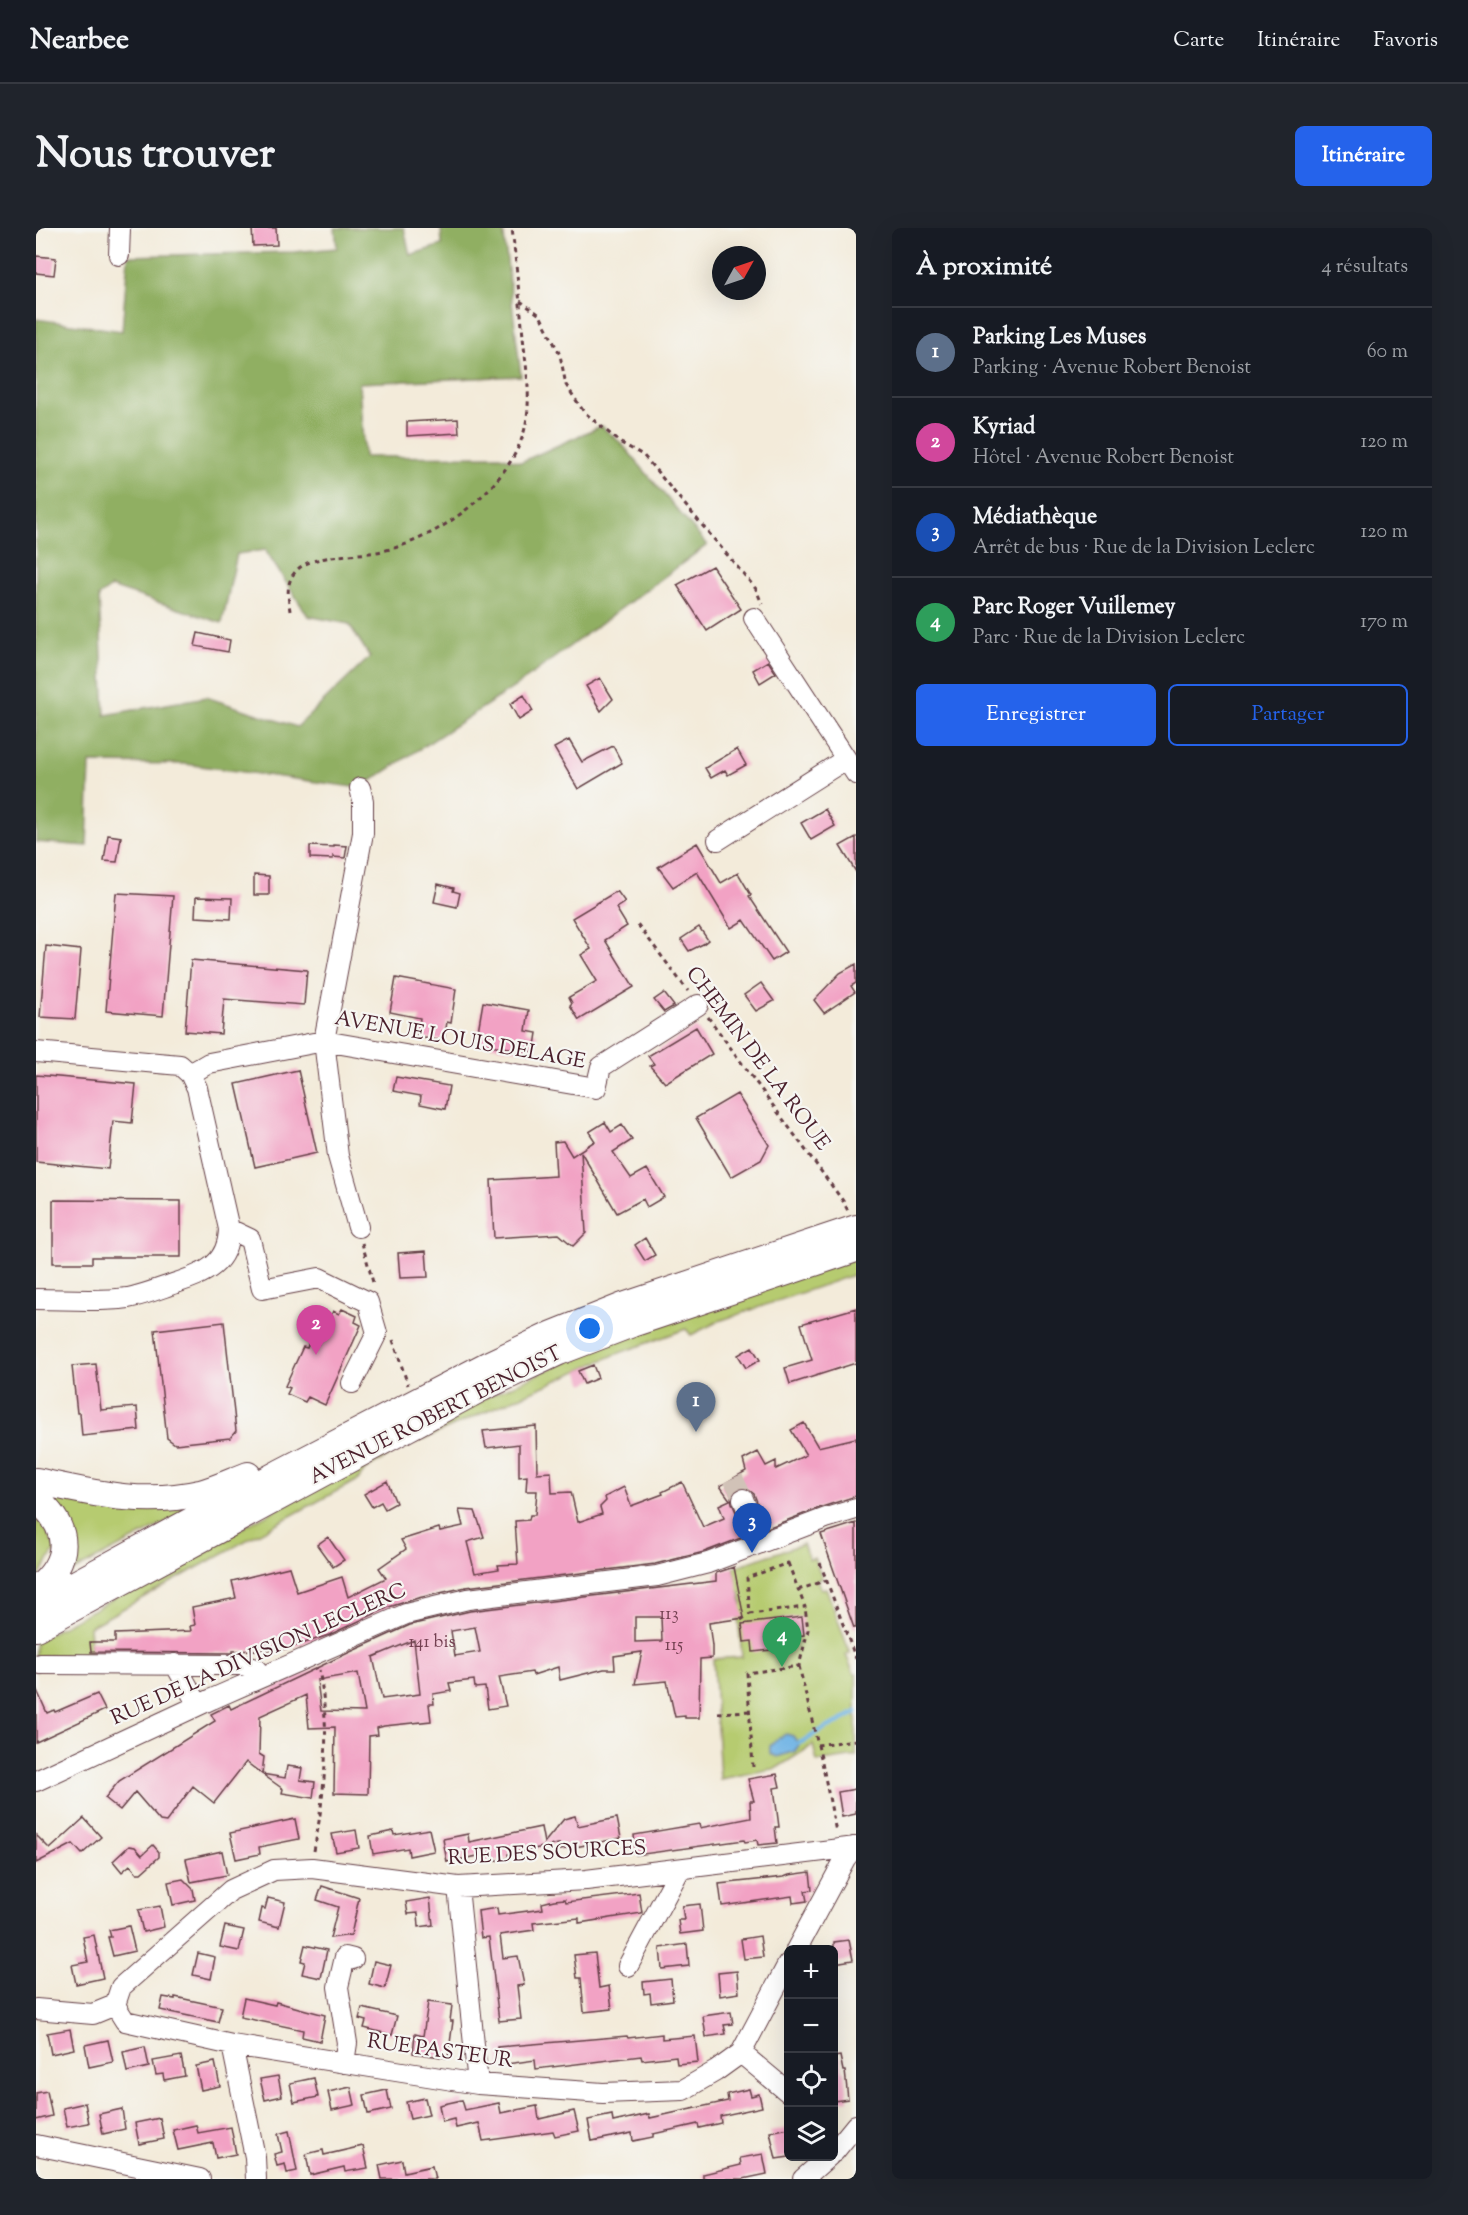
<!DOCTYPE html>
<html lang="fr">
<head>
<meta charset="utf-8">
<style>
  :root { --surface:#171b24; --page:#20242c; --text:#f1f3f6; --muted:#9ea1a6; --line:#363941; --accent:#2563eb }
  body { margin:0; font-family:"Sorts Mill Goudy",serif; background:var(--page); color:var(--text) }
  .controls { position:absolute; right:18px; bottom:18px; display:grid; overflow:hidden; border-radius:9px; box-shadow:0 6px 24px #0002 }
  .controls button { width:54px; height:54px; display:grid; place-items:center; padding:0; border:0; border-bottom:2px solid var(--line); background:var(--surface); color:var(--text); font:30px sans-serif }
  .compass { position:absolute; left:676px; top:18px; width:54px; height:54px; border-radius:50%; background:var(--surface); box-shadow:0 6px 24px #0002; rotate:50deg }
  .you { position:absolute; left:554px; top:1101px; width:21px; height:21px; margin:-15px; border:4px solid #fff; border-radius:50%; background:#1a73e8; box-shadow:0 0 0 9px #1a73e833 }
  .badge { display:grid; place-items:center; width:39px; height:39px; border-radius:50%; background:var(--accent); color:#fff; font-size:20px; font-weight:700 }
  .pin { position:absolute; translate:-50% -50px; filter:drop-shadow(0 2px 3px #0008) }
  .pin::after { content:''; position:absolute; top:32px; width:21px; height:18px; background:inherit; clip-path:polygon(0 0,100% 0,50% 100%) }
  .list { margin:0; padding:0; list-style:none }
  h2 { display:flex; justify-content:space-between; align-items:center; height:78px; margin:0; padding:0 24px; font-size:26px }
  h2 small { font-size:20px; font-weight:400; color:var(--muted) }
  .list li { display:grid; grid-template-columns:39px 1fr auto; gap:18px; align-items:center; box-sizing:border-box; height:90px; padding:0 24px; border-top:2px solid var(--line) }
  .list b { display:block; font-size:22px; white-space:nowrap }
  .list p { margin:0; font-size:20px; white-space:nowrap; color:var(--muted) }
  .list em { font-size:20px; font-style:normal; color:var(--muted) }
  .actions { display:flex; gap:12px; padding:18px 24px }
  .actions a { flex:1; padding:14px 0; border:2px solid var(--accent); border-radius:9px; text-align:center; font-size:21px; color:var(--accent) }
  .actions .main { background:var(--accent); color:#fff }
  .icon { flex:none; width:33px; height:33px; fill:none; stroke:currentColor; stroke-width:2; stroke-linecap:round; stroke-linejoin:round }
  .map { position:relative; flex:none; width:820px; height:1951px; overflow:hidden; border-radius:9px }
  header { display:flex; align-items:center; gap:36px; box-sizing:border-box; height:84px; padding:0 30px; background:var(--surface); border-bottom:2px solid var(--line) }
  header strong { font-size:28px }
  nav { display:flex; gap:33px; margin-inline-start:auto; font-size:21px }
  .intro { display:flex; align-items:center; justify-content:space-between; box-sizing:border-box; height:144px; padding:0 36px }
  h1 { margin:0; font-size:42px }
  .button { padding:15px 27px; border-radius:9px; background:var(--accent); color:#fff; font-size:21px; font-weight:700 }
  main { display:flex; gap:36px; padding:0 36px }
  aside { flex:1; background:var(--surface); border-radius:9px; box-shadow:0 6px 24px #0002 }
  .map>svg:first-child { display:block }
  .green { fill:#b6cb70; stroke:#80754e; stroke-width:1.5 }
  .forest { fill:#90af62; stroke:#6d6746; stroke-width:1.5; fill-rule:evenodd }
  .water { fill:#6fb4e5; stroke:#5c6a88; stroke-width:1.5 }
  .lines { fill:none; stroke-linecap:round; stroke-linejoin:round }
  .stream { stroke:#6fb4e5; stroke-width:4.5 }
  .building { fill:#f2a2c4; fill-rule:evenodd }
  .minor-tunnel { stroke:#d1c2b7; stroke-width:20; stroke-dasharray:20 10; stroke-linecap:butt }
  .minor-casing { stroke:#633e45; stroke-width:22 }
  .major-casing { stroke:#633e45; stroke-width:28 }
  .path { stroke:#633e45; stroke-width:3; stroke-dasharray:4.5 4.5; stroke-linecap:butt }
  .minor { stroke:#fff; stroke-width:20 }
  .major { stroke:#fff; stroke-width:26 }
  .labels { text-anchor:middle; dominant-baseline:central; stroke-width:4.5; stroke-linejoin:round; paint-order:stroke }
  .number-label { font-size:18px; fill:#744051 }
  .street-label { font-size:21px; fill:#4a1f2b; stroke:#f6f6f2 }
</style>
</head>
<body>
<header>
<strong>Nearbee</strong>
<nav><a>Carte</a><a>Itinéraire</a><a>Favoris</a></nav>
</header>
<div class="intro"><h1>Nous trouver</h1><a class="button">Itinéraire</a></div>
<main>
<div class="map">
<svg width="820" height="1951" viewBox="0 0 820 1951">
  <rect width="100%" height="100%" fill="#f6f6f2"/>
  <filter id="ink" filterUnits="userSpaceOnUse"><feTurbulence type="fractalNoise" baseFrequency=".0167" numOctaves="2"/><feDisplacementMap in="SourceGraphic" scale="12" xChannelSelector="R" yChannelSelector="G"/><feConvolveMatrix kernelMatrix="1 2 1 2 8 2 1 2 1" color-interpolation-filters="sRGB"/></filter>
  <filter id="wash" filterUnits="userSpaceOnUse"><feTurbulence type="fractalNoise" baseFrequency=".008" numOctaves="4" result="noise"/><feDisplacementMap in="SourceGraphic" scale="24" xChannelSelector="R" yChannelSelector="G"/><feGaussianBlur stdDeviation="1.35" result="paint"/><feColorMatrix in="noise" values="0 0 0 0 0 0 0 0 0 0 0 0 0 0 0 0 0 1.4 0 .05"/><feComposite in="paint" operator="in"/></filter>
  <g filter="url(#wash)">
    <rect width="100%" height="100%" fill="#f3ebda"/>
    <path class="green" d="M820 1029V1046L683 1093 655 1107 650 1101 578 1127 363 1222 329 1242 322 1252C231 1299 143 1351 53 1399L55 1426 5 1428 0 1444V1413L420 1183 582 1110Z
      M13 1260 162 1278 22 1351Z
      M0 1279 19 1321 0 1354Z
      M767 1316 773 1331 778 1330 786 1350 781 1352 785 1361 790 1360 814 1425 810 1427 818 1446H820V1528L781 1534 777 1517 741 1540 684 1551 677 1431 706 1429 702 1390 703 1377 706 1376 704 1365H702L698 1339Z"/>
    <path class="forest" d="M299 0H368L374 27 406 17 405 0H467L485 148 323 155 328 229 464 228 485 234 565 198 585 215 671 317 480 458 324 560 150 536 54 535 51 618 0 614V91L86 103 92 28 258 24 301 20ZM229 322 272 388 313 396 334 429 261 499 170 469 69 487 63 368 75 359 186 395 201 326Z"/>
    <path class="water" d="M750 1506 757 1508 763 1517 759 1523 741 1529 734 1525V1518L741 1511Z"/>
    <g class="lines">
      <path class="stream" d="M762 1515C775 1512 772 1509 782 1504 795 1497 808 1493 820 1484"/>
    </g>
    <g id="blocks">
      <path class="building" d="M216 0H240L241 17 217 18Z
        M0 28 20 30 18 47 0 45Z
        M422 191 423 205 371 208V194Z
        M676 338 705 381 671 403 641 357Z
        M162 405 194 412 192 424 159 418Z
        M732 433 740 445 724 455 717 442Z
        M564 450 577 471 565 483 550 458Z
        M488 467 497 483 483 492 474 476Z
        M533 512 546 534 577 518 586 535 542 561 518 520Z
        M701 521 710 537 692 547 689 542 675 550 669 540Z
        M789 581 799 598 775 612 765 595Z
        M72 607 85 609 81 634 68 633Z
        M820 609V644L804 618Z
        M661 615 685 655 702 645 715 667 713 668 750 724 736 733 708 692 695 700 661 644 637 659 622 639Z
        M298 617 311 618 309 630 297 629V627V631L274 630V618L298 619Z
        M218 647 233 648V667H218Z
        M402 656 418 660 417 663 424 665 421 679 398 674Z
        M581 663 589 674 580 680 591 698 569 712 598 759 543 792 534 777 536 775 533 769 561 753 545 727 555 721 536 690Z
        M80 665 137 668 127 788 70 783Z
        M160 669 196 670 195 691 159 689Z
        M663 699 672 712 667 716 653 723 645 711Z
        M10 718 45 722 39 791 4 789Z
        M155 732 271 742 268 777 188 771 185 806 149 803Z
        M820 736V755L815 758 819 764 788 785 778 772 804 745Z
        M360 750 420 761 415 795 411 794 408 813 381 809 384 790 354 784Z
        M725 755 738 773 720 783 708 767Z
        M628 765 638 778 628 784 618 772Z
        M447 774 493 782 490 803 501 805 498 824 440 815Z
        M660 799 676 826 629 855 614 838 618 836 612 828Z
        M262 842 281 925 219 939 200 856Z
        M0 847 100 856 96 895 77 893 72 941 0 934Z
        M360 849 413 858 409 881 384 876 385 868 357 863Z
        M701 866 733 917 725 932 695 949 660 890Z
        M569 894 575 904 586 897 596 912 577 924 595 950 611 941 628 969 611 979 607 971 581 985 545 924 550 1005 537 1018 523 1006 458 1010 455 952 520 948 518 914 527 913 536 928 559 913 553 904Z
        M17 972 145 973V1029H56V1035H17Z
        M609 1010 619 1027 609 1033 599 1017Z
        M390 1023 392 1049 364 1050 362 1025Z
        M820 1080V1135L754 1156 749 1140 776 1132 765 1096Z
        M306 1081 321 1088 319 1094 325 1097 289 1177 272 1169 269 1174 251 1166 254 1160 249 1158 267 1119 271 1120 274 1112 282 1116 297 1083 303 1086Z
        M188 1094 200 1203 194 1210 139 1216 131 1210 119 1102Z
        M716 1119 724 1132 710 1140 702 1127Z
        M60 1136 65 1182 101 1179 103 1202 46 1208 44 1185H41L36 1138Z
        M557 1137 562 1150 548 1156 542 1143Z
        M768 1195 782 1219 820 1210V1268L786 1279 668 1324 619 1336 430 1359 382 1370 353 1379 293 1407 250 1421 197 1423V1425L55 1424 54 1414H79V1406L155 1403 154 1398 159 1397 156 1379 200 1370 196 1353 253 1339 261 1364 306 1349 312 1369 350 1350 343 1340 370 1321 365 1312 403 1300 404 1303 427 1298 423 1282 439 1283 448 1309 431 1314 439 1345 463 1341 462 1337 482 1336 479 1293 493 1292 494 1287H499L501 1263H490L491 1248 483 1249V1216L450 1220 447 1203 500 1198 501 1245 515 1244 516 1265 535 1264 542 1294 566 1286 564 1279 570 1273 569 1269 588 1259 595 1278 627 1266 626 1264 646 1254 667 1299 688 1290 683 1277 694 1272 684 1258 710 1243 707 1232 722 1224 730 1238 740 1233V1241L770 1227 755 1202ZM709 1259 718 1266 726 1287 725 1298 719 1302 713 1303 707 1300 696 1275 695 1269 698 1263 703 1260Z
        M351 1253 360 1275 349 1281 345 1274 336 1279 328 1266Z
        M820 1295V1400H818L785 1306Z
        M292 1309 308 1332 297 1339 281 1317Z
        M698 1339 708 1390 673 1395 676 1418V1430L664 1431 663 1490H649V1488L639 1489 631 1453 599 1456 606 1424 578 1428 579 1441H568L524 1452 522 1439 497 1447 496 1444 463 1449 470 1478 452 1481 449 1459 439 1460 438 1452 413 1455 415 1463 397 1466 398 1476H393L395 1493 348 1498 341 1500 342 1507 333 1508 332 1566 298 1565 299 1499 273 1500 270 1467 224 1488 223 1526 228 1529 226 1546 210 1534 178 1575 157 1558 130 1594 124 1593 99 1564 84 1582 69 1570 83 1553 179 1493 175 1486 193 1477 195 1481 312 1425 374 1397 434 1383 680 1353V1345ZM599 1389H625L626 1413 599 1414ZM439 1399 444 1424 419 1428 415 1403ZM378 1412 384 1466 346 1471 337 1429ZM322 1445 329 1484 285 1483 281 1452Z
        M766 1389 768 1407 753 1409 754 1420 717 1424 716 1413 708 1414 706 1396Z
        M0 1460 11 1485 18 1482 19 1484 61 1466 69 1482 0 1514Z
        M251 1538 266 1540 264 1552 279 1554 277 1570 246 1565 247 1561 226 1546 249 1550Z
        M741 1546 744 1559 738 1560 743 1599H739L741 1615 722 1617 721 1612 709 1614 708 1612 600 1627 598 1607 663 1596 664 1600 715 1590 714 1573H718L712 1551Z
        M820 1561V1586L806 1589 802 1564Z
        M539 1588 542 1598 581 1590 585 1610 524 1622 523 1616 472 1626 473 1630 448 1635 447 1627 411 1634 407 1611 432 1606 433 1614 505 1599 508 1615 528 1591Z
        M48 1590 65 1609 46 1626 37 1616 0 1635V1607L14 1621Z
        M259 1591 263 1611 223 1619 224 1626 200 1631 194 1605Z
        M393 1601 398 1623 373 1628 372 1620 337 1626 334 1608 357 1603 358 1607Z
        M320 1602 323 1620 300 1624 296 1606Z
        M117 1617 123 1624V1629L105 1645H101L94 1637 86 1644 77 1633 93 1618 99 1619 106 1627Z
        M186 1623 191 1647 155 1654 150 1631Z
        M774 1644 776 1662 769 1663 771 1673 757 1675 756 1668 686 1678 683 1656 748 1649 753 1647Z
        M147 1651 157 1661 159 1672 137 1677 132 1654Z
        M286 1658 323 1670 315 1707 294 1710 302 1679 281 1672Z
        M603 1665 606 1685 543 1695V1690L497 1695 498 1702 464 1707 467 1730 482 1728 488 1757 481 1758 485 1791 463 1793 453 1709 445 1710 442 1683 461 1680 462 1687 507 1681 506 1675 518 1672 529 1671 530 1674Z
        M232 1670 249 1674 243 1699 223 1694 226 1680 229 1681Z
        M394 1670 397 1697 383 1699 382 1685 372 1686 370 1674Z
        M664 1676 667 1703 644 1706 642 1692H648L646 1678Z
        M124 1678 128 1699 107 1704 102 1682Z
        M93 1698 99 1723 77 1728 72 1709H75L73 1702Z
        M189 1698 208 1702 203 1723 184 1719Z
        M58 1707 67 1750 40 1756 36 1737 52 1734 47 1709Z
        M724 1708 727 1729 708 1731 705 1711Z
        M813 1712 817 1732 798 1735V1714Z
        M651 1716 653 1738 626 1741 624 1720Z
        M269 1717 291 1722 285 1750 266 1746 269 1734 265 1733Z
        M162 1725 179 1729 175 1751 157 1747Z
        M559 1725 563 1760 573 1758 576 1781 548 1784 545 1750H541L538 1727Z
        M338 1733 355 1737 349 1760 333 1756Z
        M701 1743 703 1765 684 1768 682 1745Z
        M635 1751 637 1772 615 1775 614 1765 608 1766 607 1754Z
        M127 1769 139 1771V1769L186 1779 182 1794 124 1782Z
        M208 1770 239 1777 240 1774 289 1787 284 1813 266 1809 267 1802 204 1789Z
        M392 1774 416 1777 414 1793H417L412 1830 377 1825 379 1806 387 1808Z
        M326 1780 361 1788 356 1807 328 1800 330 1793 323 1791Z
        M695 1784 697 1796 688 1797 690 1806 670 1809 667 1788Z
        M34 1801 38 1821 15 1826 11 1805Z
        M626 1806V1811L659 1808 662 1834 641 1836 640 1828 606 1832 605 1828 500 1841 499 1832 464 1837 461 1819 591 1808 592 1810Z
        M72 1812 77 1834 53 1839 49 1817Z
        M109 1819 113 1839 91 1844 87 1824Z
        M145 1828 149 1848 128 1852 127 1846 120 1847 117 1833Z
        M804 1828 807 1843H809L812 1871 798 1873V1829Z
        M179 1834 184 1858 165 1862 160 1838Z
        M242 1848 246 1868 229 1872 224 1851Z
        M278 1850 282 1869 258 1874 254 1855Z
        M315 1859 319 1877 296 1882 292 1864Z
        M713 1861 715 1868 723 1866 726 1879 684 1888 685 1895 663 1900 662 1896 617 1906V1909L597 1913 596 1905 556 1913 552 1892 576 1887 577 1894 613 1886 614 1890 692 1873 691 1866Z
        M351 1862 355 1881 332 1886 328 1867Z
        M11 1863 16 1888 0 1892V1865Z
        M389 1870 393 1887 374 1891 370 1874Z
        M426 1872 429 1882 463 1875 465 1885 501 1878 503 1891 538 1883 543 1903 519 1908 517 1903 447 1913 443 1895 420 1900 418 1891 406 1894 403 1877Z
        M49 1875 53 1895 31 1899 27 1880Z
        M86 1881 89 1901 67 1906 63 1886Z
        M124 1890 128 1911 103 1916 99 1895Z
        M160 1897 162 1905 195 1899 200 1926 180 1930 177 1915 142 1922 137 1902Z
        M753 1900V1929L740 1931 734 1904Z
        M253 1903 261 1943 251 1945 249 1936 241 1938 238 1926 246 1924 242 1906Z
        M327 1918 332 1940 309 1944 308 1939 274 1947 270 1926 287 1922 288 1927Z
        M727 1926 731 1946 707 1951H667V1946L705 1937 704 1930Z
        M366 1932 368 1944 396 1938 399 1951H346L343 1937Z"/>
    </g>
  </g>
  <g filter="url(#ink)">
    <use href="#blocks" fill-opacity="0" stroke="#633e45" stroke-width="1.5"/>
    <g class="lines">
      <path class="minor-tunnel" d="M697 1250 707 1271"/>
      <g class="minor-casing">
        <path id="minor" d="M83 27 84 0
          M718 390 820 546
          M682 612 810 531
          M0 824 144 837 154 846 173 835 288 813 560 860 565 839 662 777
          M322 999 302 928 288 813 327 605V573L324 560
          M193 1001 214 1011 226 1061 283 1050 332 1074 341 1105 316 1155
          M0 1071C30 1071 62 1074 92 1070 108 1067 125 1060 140 1055 170 1045 192 1036 193 1001L161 860 154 846
          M707 1271 715 1291
          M4 1436 206 1437 220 1441 225 1449
          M139 1436 162 1477
          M0 1553 176 1471 370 1386 432 1371 621 1348 672 1335 790 1290 820 1281
          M422 1659 442 1856
          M760 1722 809 1631 818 1619
          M592 1738 644 1641
          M79 1777 85 1759 195 1662 238 1642 276 1640 422 1659 550 1652 820 1619
          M79 1777 89 1793 196 1817 442 1856 567 1865 647 1862 680 1843 705 1825 752 1736
          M0 1781 57 1786 79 1777
          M196 1817 219 1929 220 1951
          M705 1825 752 1864
          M308 1835 311 1815 302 1759 309 1729 317 1731
          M0 1917 164 1951
          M798 1924 820 1897
          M767 1951 793 1928"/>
      </g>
      <g class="major-casing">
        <path id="major" d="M0 1253C57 1265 106 1278 164 1265 180 1261 196 1253 212 1247
          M0 1271C36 1301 35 1333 0 1362
          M0 1377 245 1244 451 1137 517 1106 587 1078 820 1000
          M0 1400 446 1160 523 1124 596 1096 820 1021"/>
      </g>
      <path class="path" d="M484 73 504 87 524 127 530 157 548 184 585 215 607 227 720 361 726 376
        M254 383C252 367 249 353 262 341 278 326 323 328 346 323 402 312 475 258 489 200 496 170 490 139 487 109 484 73 480 36 476 0
        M602 697 652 763
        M672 789 807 973 812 983
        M326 1015 338 1058
        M357 1112 372 1157
        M752 1335 769 1379 714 1386 711 1350Z
        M784 1335 820 1431
        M762 1362 791 1352
        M705 1392 714 1386
        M763 1438 786 1534 800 1604
        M682 1485 713 1483
        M781 1517 820 1512
        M717 1539 711 1445 763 1438 772 1402 769 1379
        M278 1623C289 1563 295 1503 283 1442"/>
      <use href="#minor" class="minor"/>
      <use href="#major" class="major"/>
    </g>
  </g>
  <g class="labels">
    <g class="number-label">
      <text x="633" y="1387">113</text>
      <text x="396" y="1415">141 bis</text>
      <text x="638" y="1418">115</text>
    </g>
    <g class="street-label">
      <text transform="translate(424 813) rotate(10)">AVENUE LOUIS DELAGE</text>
      <text transform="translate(721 831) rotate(53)">CHEMIN DE LA ROUE</text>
      <text transform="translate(400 1188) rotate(-27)">AVENUE ROBERT BENOIST</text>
      <text transform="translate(223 1427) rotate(-24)">RUE DE LA DIVISION LECLERC</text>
      <text transform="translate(511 1626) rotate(-3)">RUE DES SOURCES</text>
      <text transform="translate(404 1824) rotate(8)">RUE PASTEUR</text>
    </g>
  </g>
</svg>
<div class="controls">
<button>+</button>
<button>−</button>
<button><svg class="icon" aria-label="locate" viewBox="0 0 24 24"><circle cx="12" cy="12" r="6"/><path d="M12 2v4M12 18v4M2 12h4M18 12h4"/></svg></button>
<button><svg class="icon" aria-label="layers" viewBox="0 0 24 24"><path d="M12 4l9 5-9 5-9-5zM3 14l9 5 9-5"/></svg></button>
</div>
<svg class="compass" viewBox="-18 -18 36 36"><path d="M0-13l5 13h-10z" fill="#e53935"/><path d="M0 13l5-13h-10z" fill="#9ea1a6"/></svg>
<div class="you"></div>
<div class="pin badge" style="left:660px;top:1204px;background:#5c6f8a">1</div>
<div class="pin badge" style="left:280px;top:1127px;background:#d1479c">2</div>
<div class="pin badge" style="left:716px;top:1325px;background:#1a4fb4">3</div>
<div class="pin badge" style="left:746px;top:1439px;background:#2e9e5b">4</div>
</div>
<aside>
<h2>À proximité<small>4 résultats</small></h2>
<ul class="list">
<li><span class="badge" style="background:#5c6f8a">1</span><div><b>Parking Les Muses</b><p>Parking · Avenue Robert Benoist</p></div><em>60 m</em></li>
<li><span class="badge" style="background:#d1479c">2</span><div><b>Kyriad</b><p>Hôtel · Avenue Robert Benoist</p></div><em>120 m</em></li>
<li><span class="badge" style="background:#1a4fb4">3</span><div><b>Médiathèque</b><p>Arrêt de bus · Rue de la Division Leclerc</p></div><em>120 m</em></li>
<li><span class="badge" style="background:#2e9e5b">4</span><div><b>Parc Roger Vuillemey</b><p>Parc · Rue de la Division Leclerc</p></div><em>170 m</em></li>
</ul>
<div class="actions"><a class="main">Enregistrer</a><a>Partager</a></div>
</aside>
</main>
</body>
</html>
